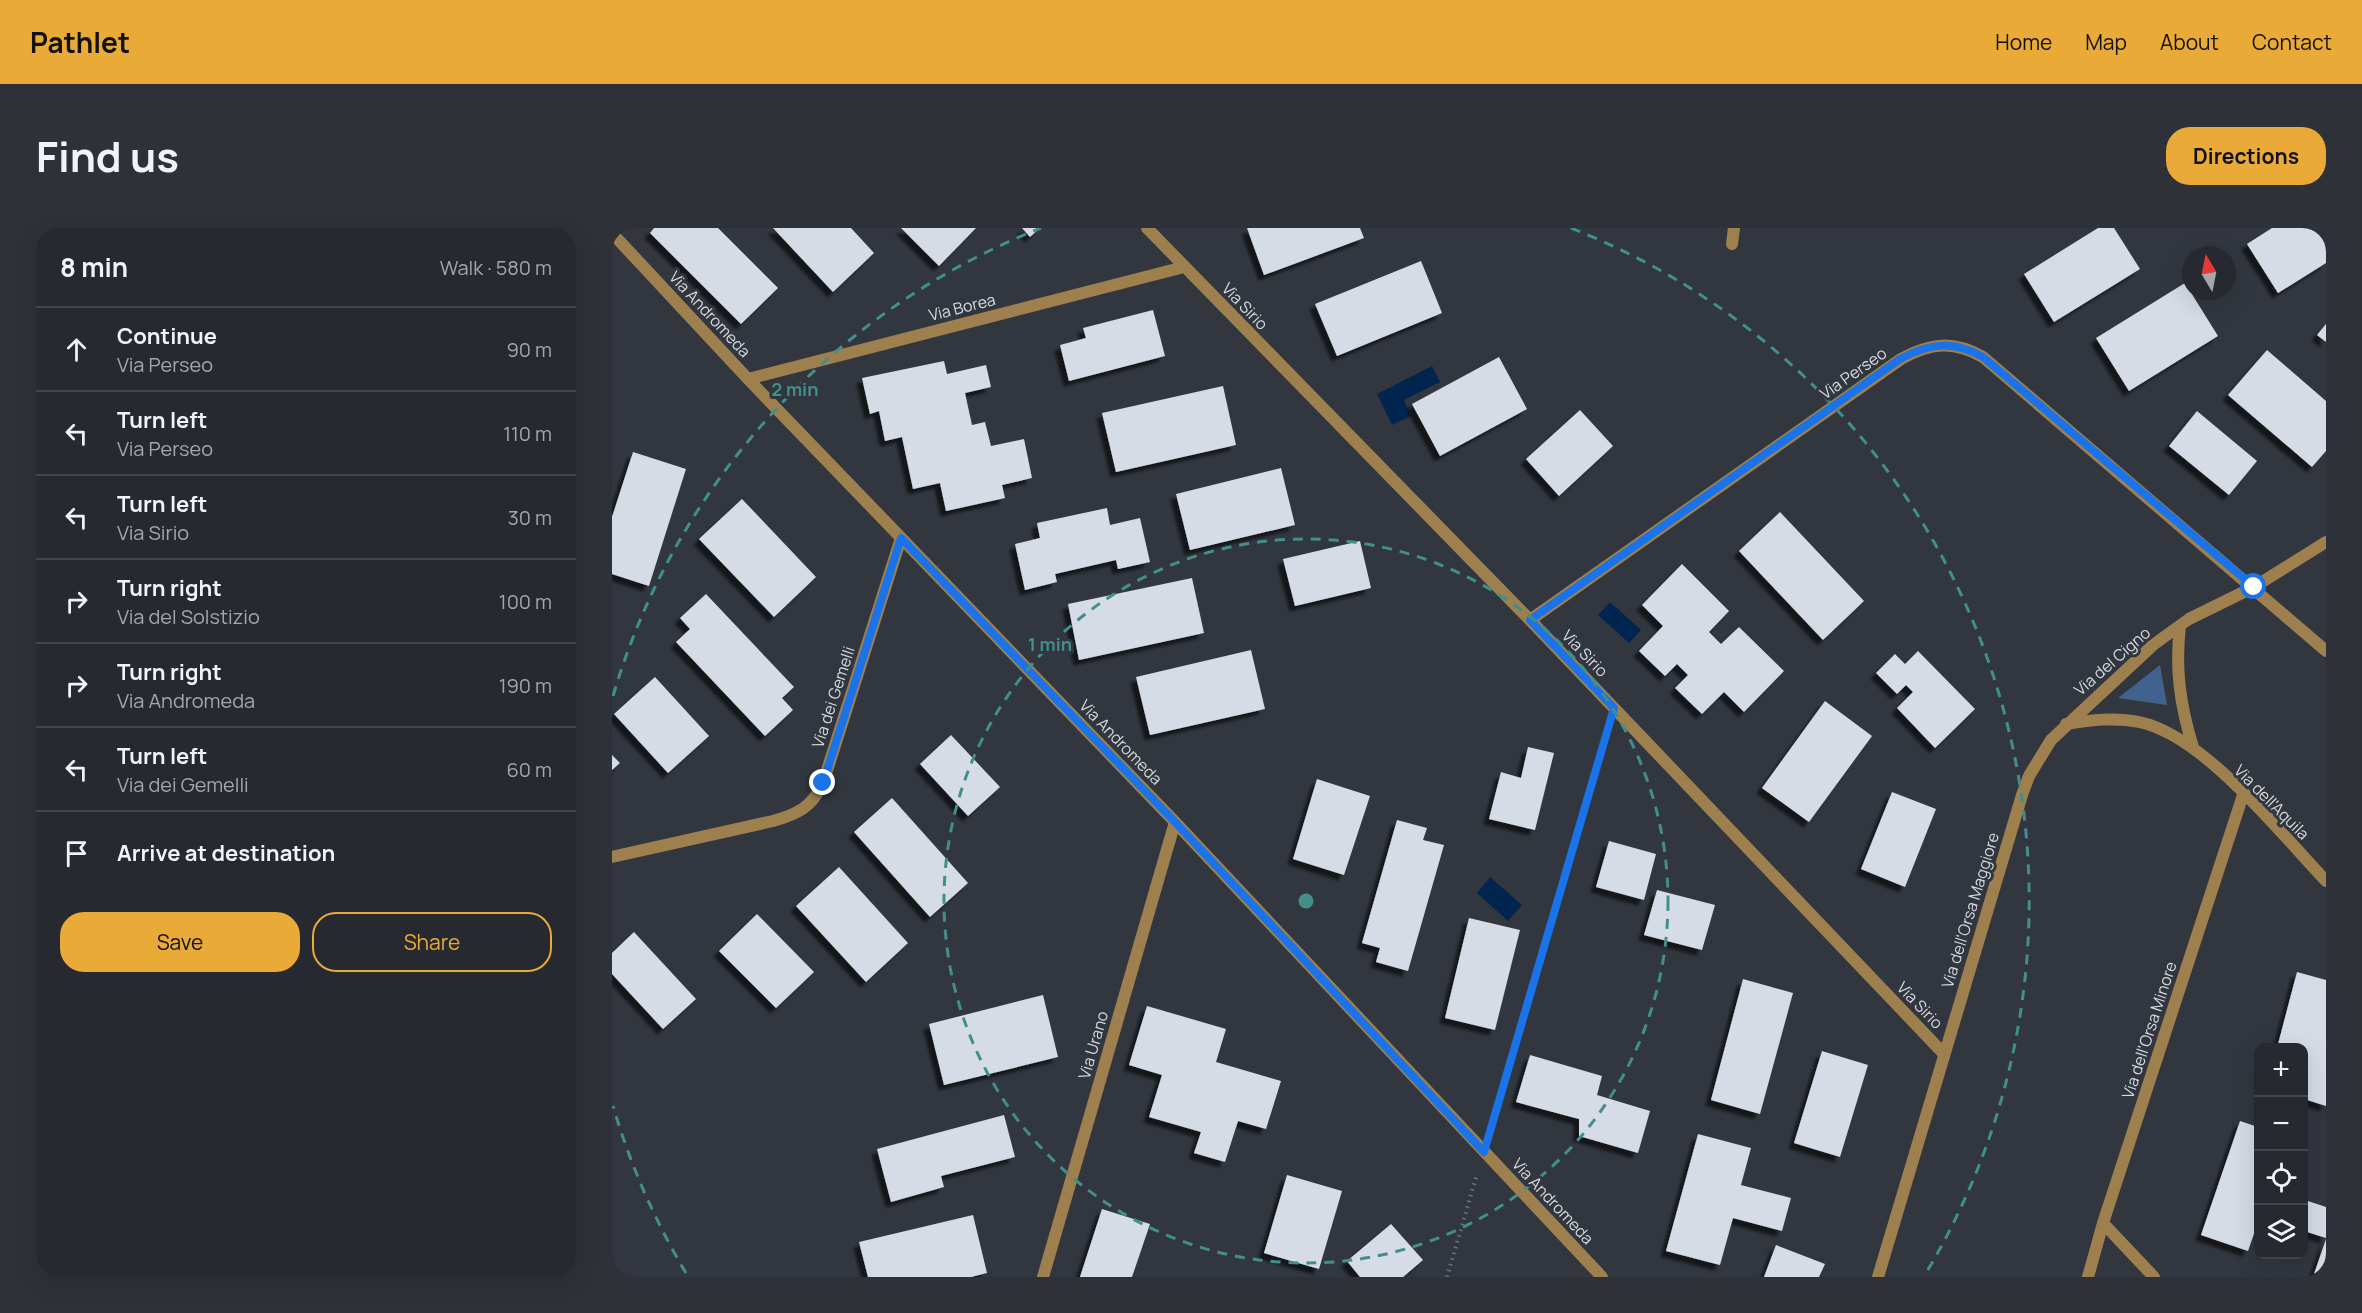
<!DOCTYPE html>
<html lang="en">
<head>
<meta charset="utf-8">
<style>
  :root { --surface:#26292f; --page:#2e3137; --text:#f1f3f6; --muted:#a4a6aa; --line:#42454b; --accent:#eaaa38 }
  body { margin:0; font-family:Manrope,sans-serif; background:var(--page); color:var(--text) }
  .controls { position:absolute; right:18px; bottom:18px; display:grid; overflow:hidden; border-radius:12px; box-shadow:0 6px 24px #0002 }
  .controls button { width:54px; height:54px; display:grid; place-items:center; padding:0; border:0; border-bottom:2px solid var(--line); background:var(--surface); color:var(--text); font:30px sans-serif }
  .compass { position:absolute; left:1570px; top:18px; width:54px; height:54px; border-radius:50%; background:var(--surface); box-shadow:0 6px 24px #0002; rotate:350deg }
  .stop { position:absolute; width:18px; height:18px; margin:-14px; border:4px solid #1a73e8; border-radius:50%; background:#fff }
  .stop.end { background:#1a73e8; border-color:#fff; box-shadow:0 2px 6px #0008 }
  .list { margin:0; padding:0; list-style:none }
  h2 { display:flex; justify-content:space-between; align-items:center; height:78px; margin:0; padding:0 24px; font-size:26px }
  h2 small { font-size:20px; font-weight:400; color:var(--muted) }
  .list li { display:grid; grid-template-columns:39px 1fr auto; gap:18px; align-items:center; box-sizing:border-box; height:84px; padding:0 24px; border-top:2px solid var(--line) }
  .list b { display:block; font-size:22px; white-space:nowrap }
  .list p { margin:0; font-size:20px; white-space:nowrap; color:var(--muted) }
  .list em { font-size:20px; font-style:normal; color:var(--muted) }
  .actions { display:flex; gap:12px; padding:18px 24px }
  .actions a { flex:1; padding:14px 0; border:2px solid var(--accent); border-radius:24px; text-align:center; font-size:21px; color:var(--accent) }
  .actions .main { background:var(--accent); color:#111 }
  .icon { flex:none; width:33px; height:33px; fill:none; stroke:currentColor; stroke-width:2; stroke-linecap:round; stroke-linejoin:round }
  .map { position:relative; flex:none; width:1714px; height:1049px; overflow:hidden; border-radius:24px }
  header { display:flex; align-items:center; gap:36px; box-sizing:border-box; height:84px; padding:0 30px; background:var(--accent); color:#111 }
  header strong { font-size:28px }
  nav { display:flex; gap:33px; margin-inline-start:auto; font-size:21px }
  .intro { display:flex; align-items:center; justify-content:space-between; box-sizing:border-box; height:144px; padding:0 36px }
  h1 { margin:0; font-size:42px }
  .button { padding:15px 27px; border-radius:24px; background:var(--accent); color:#111; font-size:21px; font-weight:700 }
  main { display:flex; gap:36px; padding:0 36px }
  aside { flex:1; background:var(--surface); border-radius:24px; box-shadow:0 6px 24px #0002 }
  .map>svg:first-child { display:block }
  .green { fill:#41628f }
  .water { fill:#022550 }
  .building { fill:#d5dce6; filter:url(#shadow) }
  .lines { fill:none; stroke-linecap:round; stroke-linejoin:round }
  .path { stroke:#6c7177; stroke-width:4; stroke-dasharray:1.5 4.5; stroke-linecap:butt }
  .minor { stroke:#9e7f4e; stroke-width:12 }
  .route { stroke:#1a73e8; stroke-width:8 }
  .ring { fill:none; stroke:#418f8a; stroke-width:3; stroke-dasharray:10 8 }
  .labels { text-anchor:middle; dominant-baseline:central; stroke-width:6; stroke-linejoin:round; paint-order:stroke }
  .street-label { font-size:16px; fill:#d6dadf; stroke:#32373f }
  .centre { fill:#418f8a; stroke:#32373f; stroke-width:3 }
  .ring-label { font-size:18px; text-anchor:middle; font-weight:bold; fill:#418f8a; stroke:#32373f; stroke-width:6; stroke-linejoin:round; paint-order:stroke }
</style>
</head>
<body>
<header>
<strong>Pathlet</strong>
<nav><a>Home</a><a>Map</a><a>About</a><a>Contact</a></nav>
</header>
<div class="intro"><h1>Find us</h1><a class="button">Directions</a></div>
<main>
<aside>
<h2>8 min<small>Walk · 580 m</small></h2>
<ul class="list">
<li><svg class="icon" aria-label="ahead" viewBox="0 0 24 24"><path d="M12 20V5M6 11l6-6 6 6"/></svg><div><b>Continue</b><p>Via Perseo</p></div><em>90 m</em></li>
<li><svg class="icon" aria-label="left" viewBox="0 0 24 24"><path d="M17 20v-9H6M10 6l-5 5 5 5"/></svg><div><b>Turn left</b><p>Via Perseo</p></div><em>110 m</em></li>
<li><svg class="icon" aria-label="left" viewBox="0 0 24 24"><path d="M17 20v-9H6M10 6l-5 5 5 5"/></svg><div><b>Turn left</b><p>Via Sirio</p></div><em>30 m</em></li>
<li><svg class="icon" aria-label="right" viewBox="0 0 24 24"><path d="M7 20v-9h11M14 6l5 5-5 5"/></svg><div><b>Turn right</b><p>Via del Solstizio</p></div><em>100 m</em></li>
<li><svg class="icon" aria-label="right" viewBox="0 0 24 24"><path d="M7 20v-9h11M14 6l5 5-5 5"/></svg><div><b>Turn right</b><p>Via Andromeda</p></div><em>190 m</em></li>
<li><svg class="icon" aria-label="left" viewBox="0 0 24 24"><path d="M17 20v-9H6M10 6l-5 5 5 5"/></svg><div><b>Turn left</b><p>Via dei Gemelli</p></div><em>60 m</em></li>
<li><svg class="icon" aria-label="arrive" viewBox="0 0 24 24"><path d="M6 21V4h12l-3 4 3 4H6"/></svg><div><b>Arrive at destination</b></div></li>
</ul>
<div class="actions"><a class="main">Save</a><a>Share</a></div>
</aside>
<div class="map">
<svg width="1714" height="1049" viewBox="0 0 1714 1049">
  <defs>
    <filter id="shadow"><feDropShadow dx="-5.5" dy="5.5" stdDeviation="1.5" flood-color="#0009"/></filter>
  </defs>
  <rect width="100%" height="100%" fill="#32373f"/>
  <path class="green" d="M1548 437 1555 477 1506 470Z"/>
  <path class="water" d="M820 138 828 154 792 172 799 188 780 197 765 166Z
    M998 374 1029 402 1017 415 986 387Z
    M878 649 910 677 896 693 865 665Z"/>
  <path class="building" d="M42 0H106L166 60 129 96 38 5Z
    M161 0H239L262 25 221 64Z
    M289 0H364L327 38Z
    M410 0H428L418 9Z
    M635 0H748L752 10 652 47Z
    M1486 0H1502L1528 41 1442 94 1412 46Z
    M1660 0H1714V35L1666 65 1635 16Z
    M809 33 830 85 725 128 703 76Z
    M1573 55 1606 108 1517 163 1484 110Z
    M541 82 553 128 457 153 448 117 474 110 471 100Z
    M1714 96V114L1705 107Z
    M1655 122 1714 173V223L1700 239 1616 167Z
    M887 129 915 181 828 228 800 176Z
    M332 133 335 146 374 137 379 159 353 165 360 197 373 194 379 218 412 211 420 250 390 257 393 270 334 283 328 255 301 261 290 209 273 213 267 183 258 186 250 150Z
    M611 158 624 217 504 244 490 185Z
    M968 182 1001 218 947 268 914 231Z
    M1585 183 1645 233 1617 267 1557 218Z
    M21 224 74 241 37 358 0 346V289Z
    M669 240 683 297 578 322 564 266Z
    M130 271 204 349 162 389 87 311Z
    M495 280 498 297 528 290 538 334 506 341 504 332 443 346 445 354 413 362 403 316 428 310 425 295Z
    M1168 284 1252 373 1211 412 1127 323Z
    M748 313 759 360 683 378 671 331Z
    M1070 336 1117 383 1097 404 1109 416 1127 399 1172 443 1132 484 1112 464 1090 486 1063 460 1076 447 1065 436 1053 448 1027 423 1051 398 1030 377Z
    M580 350 592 405 467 432 456 376Z
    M94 366 182 459 170 470 181 482 153 508 64 414 78 401 68 390Z
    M639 422 653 481 538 507 524 449Z
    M1306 423 1363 481 1323 520 1285 480 1301 464 1294 457 1285 466 1264 445 1283 426 1293 436Z
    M43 449 97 508 56 545 2 486Z
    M1213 473 1260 508 1197 594 1150 560Z
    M339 507 388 559 356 588 308 536Z
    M916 519 942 525 923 602 877 591 889 544 909 550Z
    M0 527 8 535 0 542Z
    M705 551 758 568 732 647 681 631Z
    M1280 564 1324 581 1293 659 1249 641Z
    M280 570 356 655 318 689 242 604Z
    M785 592 815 600 811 612 832 617 796 743 764 734 768 720 750 715Z
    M997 613 1044 626 1032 672 984 659Z
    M227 639 296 715 254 754 184 678Z
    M1045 662 1103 677 1090 722 1032 707Z
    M145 686 202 744 164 780 107 723Z
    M857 690 908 702 883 802 833 790Z
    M22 704 84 771 51 801 0 746V725Z
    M1685 744 1714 752V878L1692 871V820H1665Z
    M1131 751 1181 765 1148 886 1099 872Z
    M431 767 446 829 332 857 317 796Z
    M535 778 614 801 604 834 669 853 654 901 626 893 613 934 582 925 589 904 537 889 550 847 517 837Z
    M1210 823 1256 837 1228 929 1182 915Z
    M918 827 990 848 985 867 1038 883 1026 925 967 908V891L904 874Z
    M392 887 403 929 329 948 332 959 279 974 265 921Z
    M1628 893 1646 899V994L1636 1023 1589 1007Z
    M1086 906 1139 920 1129 957 1179 970 1170 1003 1121 990 1108 1037 1054 1023Z
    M675 947 730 963 707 1041 652 1025Z
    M1696 973 1714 979V1010L1692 1003V987Z
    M490 981 538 996 520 1049H468Z
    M361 987 375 1045 359 1049H256L247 1014Z
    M779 996 811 1032 791 1049H748L735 1033Z
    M1714 1011V1049H1701Z
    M1164 1017 1213 1036 1207 1049H1152Z"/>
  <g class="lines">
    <path class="path" d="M879 899 995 503
      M835 1049 865 946"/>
    <path class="minor" d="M535 0 918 392 1332 826
      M0 5 136 151 563 594 990 1049
      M1120 16 1122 0
      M136 151 572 39
      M918 392 1289 131C1318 115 1341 112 1371 129L1714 423
      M1568 398C1563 441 1568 477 1581 519
      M1454 496C1479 492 1503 489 1527 494 1592 507 1669 606 1714 653
      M0 629 161 593C186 586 200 579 211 555L289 310
      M1491 995 1542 1049
      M431 1049 563 594
      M1266 1049 1410 567 1417 548 1439 512 1541 417 1577 391 1642 359 1714 314
      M1476 1049 1491 995 1631 567"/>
  </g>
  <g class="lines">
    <path class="route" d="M211 555 289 310 563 594 872 924 1002 480 918 392 1288 131C1318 115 1341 112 1371 129L1642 359"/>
  </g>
  <g class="ring">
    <circle cx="694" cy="673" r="362"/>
    <path d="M74 1045A723 723 0 0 1 1 878M1 468A723 723 0 0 1 429 0M959 0A723 723 0 0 1 1314 1045"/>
  </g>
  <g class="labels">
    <g class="street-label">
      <text transform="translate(633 78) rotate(46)">Via Sirio</text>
      <text transform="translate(350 79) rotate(-14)">Via Borea</text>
      <text transform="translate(98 86) rotate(47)">Via Andromeda</text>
      <text transform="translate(1241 145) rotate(-35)">Via Perseo</text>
      <text transform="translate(973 425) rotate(46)">Via Sirio</text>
      <text transform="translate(1500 433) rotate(-41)">Via del Cigno</text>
      <text transform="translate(221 469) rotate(-72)">Via dei Gemelli</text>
      <text transform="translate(509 514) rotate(46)">Via Andromeda</text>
      <text transform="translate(1660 574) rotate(45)">Via dell'Aquila</text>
      <text transform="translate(1358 682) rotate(-73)">Via dell'Orsa Maggiore</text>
      <text transform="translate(1308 777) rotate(46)">Via Sirio</text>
      <text transform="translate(1537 802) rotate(-72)">Via dell'Orsa Minore</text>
      <text transform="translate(481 817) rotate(-74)">Via Urano</text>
      <text transform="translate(941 973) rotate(47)">Via Andromeda</text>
    </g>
  </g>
  <circle cx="694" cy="673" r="9" class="centre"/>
  <g class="ring-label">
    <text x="183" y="168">2 min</text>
    <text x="438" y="423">1 min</text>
  </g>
</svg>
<div class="controls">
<button>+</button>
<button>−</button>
<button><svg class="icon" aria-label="locate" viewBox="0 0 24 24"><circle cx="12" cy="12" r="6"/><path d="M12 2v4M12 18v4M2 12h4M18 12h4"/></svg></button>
<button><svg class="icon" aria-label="layers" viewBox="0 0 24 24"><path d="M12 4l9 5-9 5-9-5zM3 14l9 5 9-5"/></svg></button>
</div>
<svg class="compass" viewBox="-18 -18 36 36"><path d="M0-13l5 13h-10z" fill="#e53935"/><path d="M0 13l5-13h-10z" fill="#a4a6aa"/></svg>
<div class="stop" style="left:1642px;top:359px"></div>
<div class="stop end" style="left:211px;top:555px"></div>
</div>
</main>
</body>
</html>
